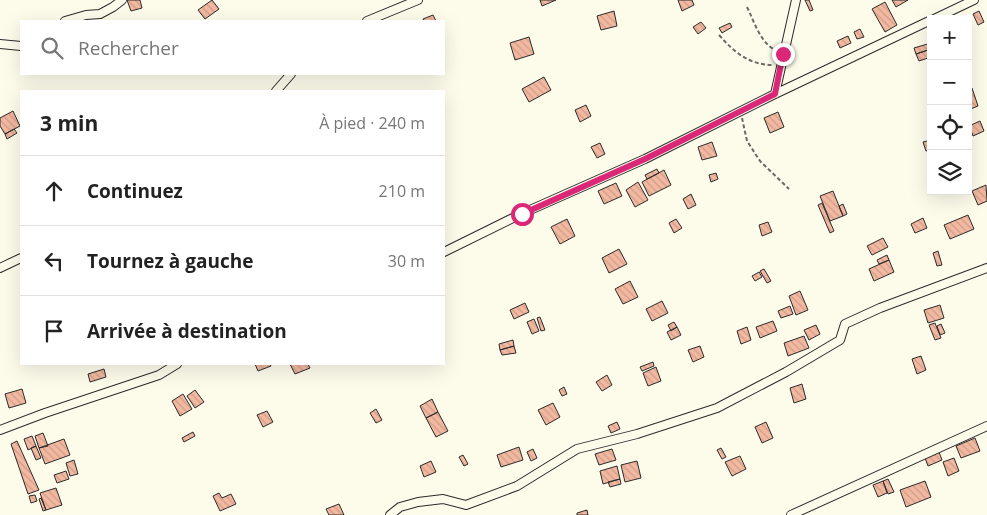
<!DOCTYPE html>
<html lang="fr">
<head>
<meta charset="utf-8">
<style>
  :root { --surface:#fff; --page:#f2f2f2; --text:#222; --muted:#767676; --line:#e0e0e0 }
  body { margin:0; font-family:"Open Sans",sans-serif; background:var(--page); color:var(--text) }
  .controls { position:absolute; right:15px; top:15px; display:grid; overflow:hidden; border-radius:0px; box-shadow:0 5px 20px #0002 }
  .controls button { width:45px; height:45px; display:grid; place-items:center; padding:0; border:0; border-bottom:1px solid var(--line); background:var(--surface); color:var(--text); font:25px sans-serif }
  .stop { position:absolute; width:15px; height:15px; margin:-11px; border:4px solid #db2777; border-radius:50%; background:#fff }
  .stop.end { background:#db2777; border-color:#fff; box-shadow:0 1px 5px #0008 }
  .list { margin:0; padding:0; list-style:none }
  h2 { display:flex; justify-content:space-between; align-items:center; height:65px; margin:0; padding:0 20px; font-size:21px }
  h2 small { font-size:16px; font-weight:400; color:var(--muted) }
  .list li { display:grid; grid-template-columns:32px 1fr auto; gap:15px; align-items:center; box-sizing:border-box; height:70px; padding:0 20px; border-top:1px solid var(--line) }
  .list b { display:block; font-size:19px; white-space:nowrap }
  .list em { font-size:16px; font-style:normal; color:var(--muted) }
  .icon { flex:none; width:28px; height:28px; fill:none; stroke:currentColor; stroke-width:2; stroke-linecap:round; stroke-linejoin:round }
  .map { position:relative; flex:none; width:987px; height:515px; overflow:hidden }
  .search { position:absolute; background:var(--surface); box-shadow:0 5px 20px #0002; left:20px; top:20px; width:425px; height:55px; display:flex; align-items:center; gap:12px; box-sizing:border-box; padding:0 18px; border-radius:0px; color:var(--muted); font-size:19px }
  .panel { position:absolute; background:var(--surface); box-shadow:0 5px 20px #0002; left:20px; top:90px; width:425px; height:275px; border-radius:0px }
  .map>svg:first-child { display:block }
  .building { fill:url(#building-back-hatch); stroke:#2b2b2b }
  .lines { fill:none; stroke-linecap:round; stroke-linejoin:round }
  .minor-casing { stroke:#2b2b2b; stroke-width:10 }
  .path { stroke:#6a6964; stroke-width:2; stroke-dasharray:4 2.5; stroke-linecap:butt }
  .minor { stroke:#fdfbea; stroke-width:8 }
  .route { stroke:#db2777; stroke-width:6 }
</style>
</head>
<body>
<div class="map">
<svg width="987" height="515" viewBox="0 0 987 515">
  <defs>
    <pattern id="building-back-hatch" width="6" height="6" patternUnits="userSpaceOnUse" patternTransform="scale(1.25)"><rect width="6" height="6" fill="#f2b8a0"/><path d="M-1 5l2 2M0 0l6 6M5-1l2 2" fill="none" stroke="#d09e8a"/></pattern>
  </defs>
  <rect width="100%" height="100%" fill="#fdfbea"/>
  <path class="building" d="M127 0H140L142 8 131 11Z
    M212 0 219 9 205 19 198 10Z
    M540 0H556L542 6Z
    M678 0H692L694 5 682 11Z
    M805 0H809L813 10 810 11Z
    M892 0H908L896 7Z
    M885 2 897 25 885 32 872 9Z
    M614 11 617 26 601 30 597 16Z
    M979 11 984 22 978 25 973 14Z
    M433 15 436 21H424L423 19Z
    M701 22 706 28 698 34 693 27Z
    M730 23 732 27 722 33 719 28Z
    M860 29 864 37 857 39 854 32Z
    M848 36 851 43 840 48 837 41Z
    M529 37 534 54 515 60 510 43Z
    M931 43V49L916 54 914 48Z
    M931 49V57L919 61 916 54Z
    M544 77 551 90 529 102 522 89Z
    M972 88 978 106 968 110V89Z
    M586 105 591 116 580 122 575 110Z
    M13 111 20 126 5 134 0 126V118Z
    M778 112 784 127 770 133 764 118Z
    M980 121 984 131 973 136 969 126Z
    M14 129 17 133 7 139 5 134Z
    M931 140V150L926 151 923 142Z
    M712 142 717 156 702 160 698 147Z
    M600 143 605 154 597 158 591 147Z
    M657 169 659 173 647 179 645 175Z
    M664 170 671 185 649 196 642 182Z
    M716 173 718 179 711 182 709 175Z
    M638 182 648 200 635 207 626 190Z
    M616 183 622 196 604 204 598 191Z
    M986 185 987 201 978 205 972 191Z
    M833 191 843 216 830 221 820 196Z
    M691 194 696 205 688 209 683 199Z
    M822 203 834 231 830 233 818 205Z
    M843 204 847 214 843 216 839 206Z
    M968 215 974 229 950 239 944 225Z
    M923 218 927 228 915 233 911 224Z
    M567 219 575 236 560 244 551 227Z
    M676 219 682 228 674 233 669 223Z
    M768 222 772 232 762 236 759 225Z
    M883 238 888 247 872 255 867 246Z
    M619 249 627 264 609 273 602 258Z
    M938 251 942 265 937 266 933 253Z
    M887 255 889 260 879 264 877 260Z
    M889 260 894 272 874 281 869 269Z
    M764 269 771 281 767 283 760 271Z
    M759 272 762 277 755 281 752 276Z
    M630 281 638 297 623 304 615 289Z
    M800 291 808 310 796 315 789 296Z
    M662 301 668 313 652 321 646 309Z
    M525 303 529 312 514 319 510 310Z
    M940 305 944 318 928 323 924 310Z
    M790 306 793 314 781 318 778 311Z
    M540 317 545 330 541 331 537 318Z
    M534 319 539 331 532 334 527 322Z
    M773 321 777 331 760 338 756 327Z
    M674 322 677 327 671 331 668 325Z
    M935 323 941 338 935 340 929 325Z
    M941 324 945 333 940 335 937 326Z
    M816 325 820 334 809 340 804 330Z
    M677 327 681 335 671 340 667 332Z
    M747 327 751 340 741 344 737 331Z
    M804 336 809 348 788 356 784 343Z
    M513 340 514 346 500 350 499 344Z
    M514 346 516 353 502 355 500 350Z
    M700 346 704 357 693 362 688 350Z
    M921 356 926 370 917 374 912 359Z
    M653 362 654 366 642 371 640 367Z
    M255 364H270L271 366 258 371Z
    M290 364H308L310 368 295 374Z
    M656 367 661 381 648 386 643 373Z
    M104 369 106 377 90 382 88 374Z
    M607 375 612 385 602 391 596 382Z
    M802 384 806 399 794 403 790 388Z
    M564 387 567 394 562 396 559 390Z
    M22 389 26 403 9 408 5 394Z
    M195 390 204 402 195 408 187 396Z
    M183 394 192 409 180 416 172 401Z
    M432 399 438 412 426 418 420 406Z
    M553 403 560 417 546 425 538 410Z
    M376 409 382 420 376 423 370 413Z
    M267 411 273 422 263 427 257 415Z
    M438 412 448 431 436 437 426 418Z
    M617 422 620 429 611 433 608 426Z
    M766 422 773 438 762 443 755 427Z
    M193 432 195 436 184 442 182 438Z
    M43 433 48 446 39 448 35 436Z
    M32 436 36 446 28 450 24 439Z
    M975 438 980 451 961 458 956 446Z
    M64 439 70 455 45 464 39 448Z
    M17 441 39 490 28 494 11 444Z
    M36 446 41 458 36 460 31 448Z
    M519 447 523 460 501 467 497 455Z
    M721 448 726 457 722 459 717 450Z
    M533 449 537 458 531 461 527 452Z
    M612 449 616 460 599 465 595 454Z
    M939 452 942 460 928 466 925 458Z
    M463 455 468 464 464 466 459 457Z
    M740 456 746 469 732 476 725 462Z
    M954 458 959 471 948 476 943 462Z
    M74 460 78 474 70 476 66 463Z
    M431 461 436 472 424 477 420 466Z
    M637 461 641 478 625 482 621 465Z
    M617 466 620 479 603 484 600 471Z
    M66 471 69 479 57 483 54 475Z
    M620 479 621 484 610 487 608 482Z
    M888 479 894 492 888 494 883 481Z
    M883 481 887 493 878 497 873 485Z
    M925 481 931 497 906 507 900 490Z
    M56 488 62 505 46 510 40 493Z
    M219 493 222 498 231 494 236 504 220 511 213 496Z
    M35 495 37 501 31 503 29 496Z
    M41 498 46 510 43 511 39 499Z
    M339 504 344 515H329L326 509Z
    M587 510 588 515H577V513Z"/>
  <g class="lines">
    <g class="minor-casing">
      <path id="minor" d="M934 19 974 0
        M65 21 86 15 100 14 113 7 122 0
        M367 21 418 0
        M0 44 21 46
        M276 91 291 74
        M775 94 796 0
        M444 252 521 214 645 159 775 94 931 20
        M0 268 21 258
        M0 430 45 413 159 375 177 364
        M390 515 400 507 418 502 443 499 466 505 517 486 577 449 637 434 717 408 786 372 840 340 845 324 880 308 987 268
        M791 515 987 426"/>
    </g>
    <path class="path" d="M747 7C755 23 760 43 777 51
      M719 35C735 53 749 65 774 65
      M742 118 747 141 760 161 789 189"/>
    <use href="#minor" class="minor"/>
  </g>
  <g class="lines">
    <path class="route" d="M522 214 645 159 775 94 783 54"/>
  </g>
</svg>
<div class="controls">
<button>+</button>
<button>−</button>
<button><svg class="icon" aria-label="locate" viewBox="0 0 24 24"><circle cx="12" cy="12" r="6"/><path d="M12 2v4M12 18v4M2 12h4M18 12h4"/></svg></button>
<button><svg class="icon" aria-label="layers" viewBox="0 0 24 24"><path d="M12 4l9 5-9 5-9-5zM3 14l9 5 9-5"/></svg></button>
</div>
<div class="stop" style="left:522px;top:214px"></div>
<div class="stop end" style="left:783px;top:54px"></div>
<div class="search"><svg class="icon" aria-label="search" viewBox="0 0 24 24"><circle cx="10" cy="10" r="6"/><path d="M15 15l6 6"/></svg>Rechercher</div>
<section class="panel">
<h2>3 min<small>À pied · 240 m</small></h2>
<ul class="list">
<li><svg class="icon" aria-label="ahead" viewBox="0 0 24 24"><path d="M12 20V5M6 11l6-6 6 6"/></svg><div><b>Continuez</b></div><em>210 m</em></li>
<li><svg class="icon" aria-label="left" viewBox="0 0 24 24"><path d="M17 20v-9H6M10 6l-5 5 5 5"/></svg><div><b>Tournez à gauche</b></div><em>30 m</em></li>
<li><svg class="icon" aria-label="arrive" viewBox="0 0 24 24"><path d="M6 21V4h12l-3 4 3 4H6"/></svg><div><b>Arrivée à destination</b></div></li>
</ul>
</section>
</div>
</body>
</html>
